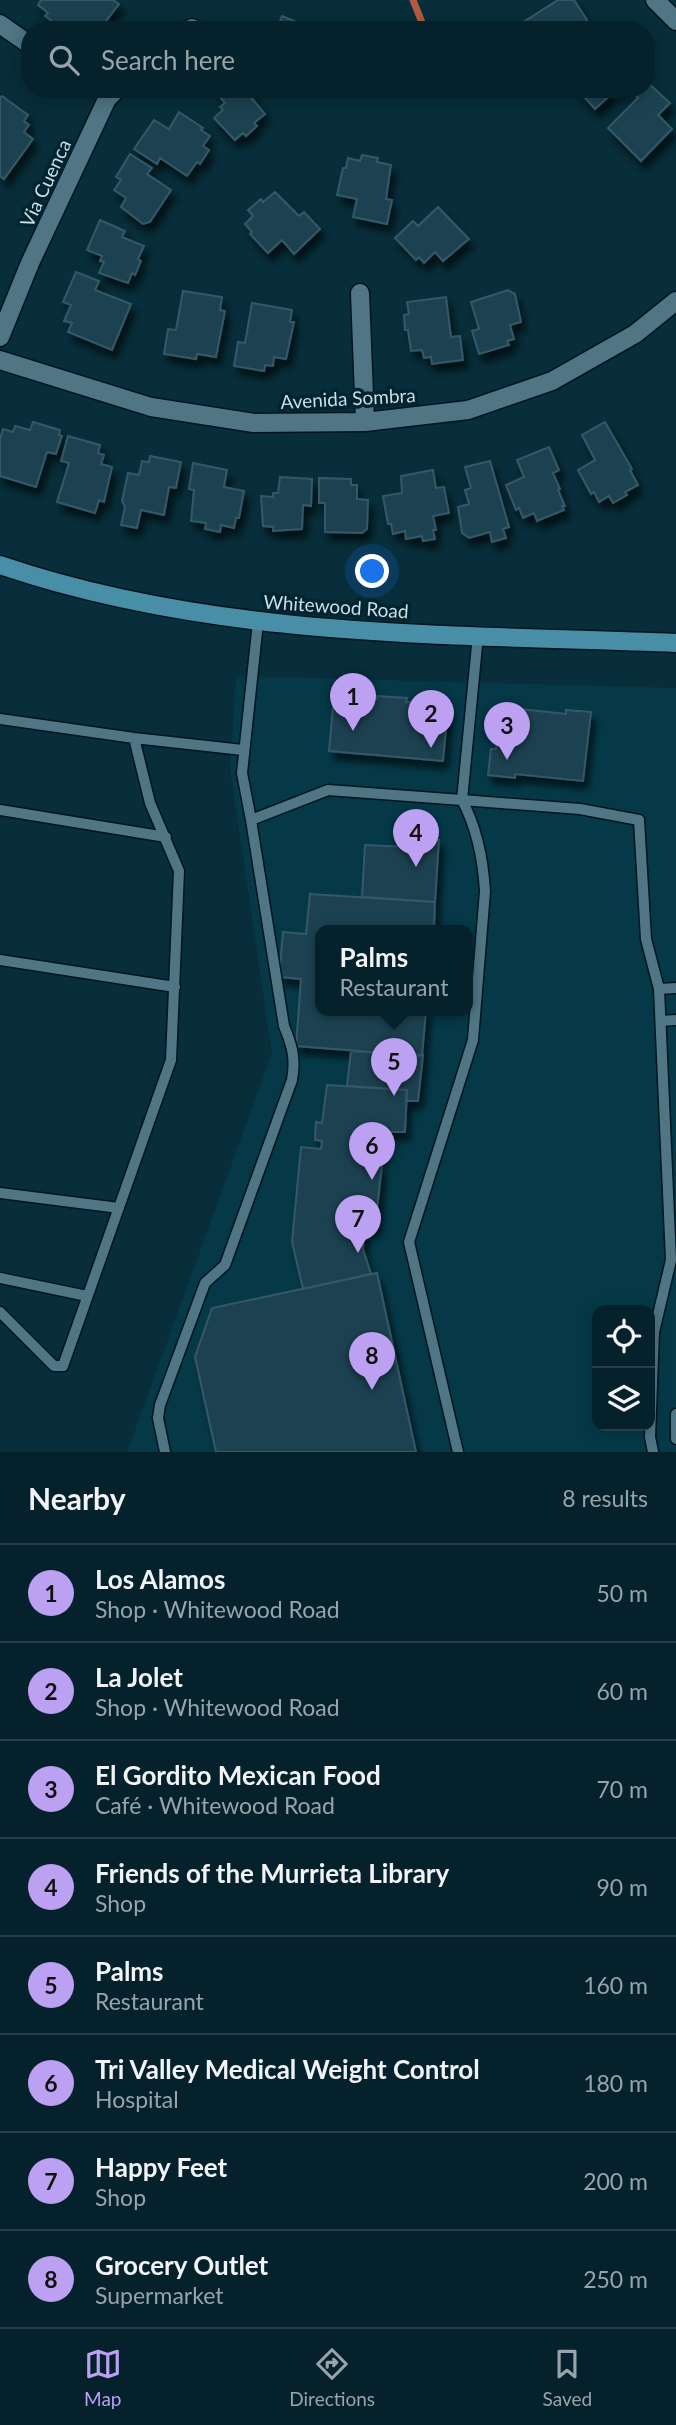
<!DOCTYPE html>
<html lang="en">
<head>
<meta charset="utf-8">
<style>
  :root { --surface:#05222c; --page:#132f38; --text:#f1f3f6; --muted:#97a4a9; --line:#263f48; --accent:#bca0f2 }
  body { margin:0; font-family:Lato,sans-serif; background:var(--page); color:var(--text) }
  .controls { position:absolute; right:21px; bottom:21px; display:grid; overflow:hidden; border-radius:14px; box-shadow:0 4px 18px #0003 }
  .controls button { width:63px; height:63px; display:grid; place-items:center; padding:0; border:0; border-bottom:2px solid var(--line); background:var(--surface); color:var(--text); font:35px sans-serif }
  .you { position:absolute; left:373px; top:572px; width:24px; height:24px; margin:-18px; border:5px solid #fff; border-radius:50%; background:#1a73e8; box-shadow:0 0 0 10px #1a73e833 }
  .badge { display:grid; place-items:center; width:46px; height:46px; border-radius:50%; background:var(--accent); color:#111; font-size:23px; font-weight:700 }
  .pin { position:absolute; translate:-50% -58px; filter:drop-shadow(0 2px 4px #0008) }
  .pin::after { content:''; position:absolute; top:37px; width:24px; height:21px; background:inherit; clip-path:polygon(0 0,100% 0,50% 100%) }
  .popup { position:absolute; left:315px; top:925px; width:158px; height:91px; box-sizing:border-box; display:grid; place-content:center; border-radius:14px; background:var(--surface); filter:drop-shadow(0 2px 5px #0005); font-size:23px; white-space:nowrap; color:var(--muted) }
  .popup b { font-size:26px; color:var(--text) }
  .popup::after { content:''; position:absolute; left:50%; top:100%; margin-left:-14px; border:14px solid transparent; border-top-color:var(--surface) }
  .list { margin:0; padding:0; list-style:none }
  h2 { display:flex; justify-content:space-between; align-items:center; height:91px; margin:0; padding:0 28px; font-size:30px }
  h2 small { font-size:23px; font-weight:400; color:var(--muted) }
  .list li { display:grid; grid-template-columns:46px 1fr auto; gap:21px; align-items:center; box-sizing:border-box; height:98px; padding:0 28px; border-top:2px solid var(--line) }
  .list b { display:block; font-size:26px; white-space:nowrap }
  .list p { margin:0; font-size:23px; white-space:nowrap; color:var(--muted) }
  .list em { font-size:23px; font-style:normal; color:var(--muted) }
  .icon { flex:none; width:38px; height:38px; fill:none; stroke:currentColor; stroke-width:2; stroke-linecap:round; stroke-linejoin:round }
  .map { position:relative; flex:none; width:676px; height:1452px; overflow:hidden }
  .search { position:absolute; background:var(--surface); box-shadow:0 4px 18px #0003; left:21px; right:21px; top:21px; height:77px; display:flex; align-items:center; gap:18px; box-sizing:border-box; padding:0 24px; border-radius:28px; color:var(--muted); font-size:26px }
  .sheet { height:875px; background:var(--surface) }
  nav { display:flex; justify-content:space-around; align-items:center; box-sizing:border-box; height:98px; border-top:2px solid var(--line); background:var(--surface); font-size:19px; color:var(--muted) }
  nav a { display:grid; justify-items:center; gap:4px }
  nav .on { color:var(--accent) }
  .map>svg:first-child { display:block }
  .built { fill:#053948; fill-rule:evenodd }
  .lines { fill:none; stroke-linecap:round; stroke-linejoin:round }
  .stream { stroke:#b45a41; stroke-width:7 }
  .building { fill:#1d4351; stroke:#355967; stroke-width:2; filter:url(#shadow) }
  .service-casing { stroke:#00151e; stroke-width:13 }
  .minor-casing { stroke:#00151e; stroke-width:21 }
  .secondary-casing { stroke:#00151e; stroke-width:21 }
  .service { stroke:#507584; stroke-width:10 }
  .minor { stroke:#507584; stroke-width:18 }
  .secondary { stroke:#478ea6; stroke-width:18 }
  .labels { text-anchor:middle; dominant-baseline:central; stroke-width:7; stroke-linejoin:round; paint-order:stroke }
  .street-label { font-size:19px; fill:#cadee6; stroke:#002430 }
</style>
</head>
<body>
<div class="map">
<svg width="676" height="1452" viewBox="0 0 676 1452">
  <defs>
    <filter id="shadow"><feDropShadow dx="4.5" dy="8" stdDeviation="3.5" flood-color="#0009"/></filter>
  </defs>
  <rect width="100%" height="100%" fill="#072e3a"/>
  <path class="built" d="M236 676 676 688V1452H127L272 1053 230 769ZM320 930H467V1010H320ZM597 1310H650V1426H597Z"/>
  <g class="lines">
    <path class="stream" d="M413 0 425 30"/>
  </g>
  <path class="building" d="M41 0H113L119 4 100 29 95 25 89 30 83 25 80 30H69L59 22 57 25 45 16 48 13 38 5Z
    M558 0H574L587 20 573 30H520L517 26Z
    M282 16 306 26 305 28 309 30 277 29Z
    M646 81 670 103 658 115 672 129 641 161 608 128 638 98 633 92 636 89H646Z
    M217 89 255 90 249 95 265 114 254 123 257 126 246 136 243 133 235 140 214 118 223 110 220 107 225 103 215 91Z
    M577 89H624L620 93 617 89 595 109Z
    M2 96 28 115 24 121 29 125 24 132 33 139 4 179 0 176V98Z
    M179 112 203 128 201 130 210 136 203 146 209 150 200 164 197 162 187 176 160 158 157 164 134 149 154 120 169 129Z
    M130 154 152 168 147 174 171 190 150 222 143 224 121 207 126 198 114 190 121 180 116 177Z
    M362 155 378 158 377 162 391 165 386 199 392 200 387 224 353 217 357 199 337 195 343 168H346L348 158 360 161Z
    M275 192 299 216 304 212 320 229 294 254 282 240 268 253 250 234 252 232 245 224 253 216 248 210 261 199 263 202Z
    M438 207 469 239 443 261 435 252 424 263 419 257 416 260 395 238 413 221 418 226Z
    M100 220 125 231 122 237 144 246 138 259 141 261 135 275 132 273 128 283 99 273 104 262 100 261 102 256 87 250Z
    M76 272 99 281 95 290 131 304 112 350 68 332 72 323 64 321 71 305 63 302Z
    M508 290 515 294 521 322 510 325 514 339 507 341 509 345 479 354 472 331 479 329 471 302Z
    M183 291 222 297 220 310 225 311 216 357 197 354 196 359 164 354 168 329 176 330Z
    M446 297 451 337 460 336 463 360 432 364 431 357 424 358 422 350 411 351 408 330H405L404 315 409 314 407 302Z
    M252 303 292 310 290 322H294L286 359 274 357 273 366 265 365 264 371 234 366 238 342 245 343Z
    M33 422 60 430 59 435 62 436 56 454 47 452 36 487 0 476V439L3 429 13 432 15 426 30 430Z
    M605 422 632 469 630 470 638 485 625 492 627 495 613 503 609 496 599 502 594 492 591 494 578 470 595 460 582 435Z
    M68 436 100 445 98 453 104 455 101 464 112 467 104 502 99 500 95 513 57 502 69 463 61 461Z
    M549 447 559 470 553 473 560 489 558 490 565 506H562L564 510 537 521 534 513 523 518 519 508 516 510 506 485 524 477 517 460Z
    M150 456 181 462 176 488 169 487 164 515 141 510 137 528 121 525 125 507 122 501 128 473 139 475 142 461 149 462Z
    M490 461 509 527 503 529 506 538 492 542 490 532 469 538 462 533 458 507 469 504 465 490 471 488 465 467Z
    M193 463 227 470 224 487 244 491 239 518H236L234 528 221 525 220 532 205 529 206 523 191 521 194 490 189 489Z
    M433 470 436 488 444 487 449 513 433 516 436 530H433L435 539 423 541 422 536 406 539 405 531 393 534 391 524H388L383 496 402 493 401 476Z
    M280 477 312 479 311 506 303 505 302 529 273 531V527L263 526 261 496 273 497V493H278Z
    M319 478 351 479V485H357V499L368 500 367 529 362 533 325 532V503H319Z
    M334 696 377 699V696L407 698 406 702 448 706 443 761 329 751Z
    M501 707 566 714V710L591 712 583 781 515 774V778L488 775 491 749H496Z
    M410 838 439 840 435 902 362 897 365 845 410 847Z
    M310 894 435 902 434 930H320V1010H426L422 1056 296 1046 301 979 279 977 283 932 306 934Z
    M351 1051 423 1055 418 1101H406L407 1090 347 1086Z
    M327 1085 407 1090 405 1132H384L381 1157 372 1158V1165H382L375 1227 364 1228 363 1249 371 1274 303 1289 292 1242 301 1147 321 1149 322 1141 315 1140 316 1122 322 1123Z
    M377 1273 416 1452H216L195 1357 212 1308Z"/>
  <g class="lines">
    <g class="service-casing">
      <path id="service" d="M258 622 242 773 251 820 328 790 462 800 478 635
        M0 719 134 738 243 750
        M462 800 580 809 639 820 646 939 659 989
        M0 810 166 837
        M0 960 175 987
        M661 1021 676 1020
        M0 1193 119 1208
        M0 1278 87 1296
        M0 1312 54 1366H63L171 1060 179 871 150 803 134 738
        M676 1414V1439
        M165 1452 158 1418 160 1405 205 1283 225 1265 292 1080C296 1059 292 1045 284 1026L251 820
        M458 1452 409 1242 473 1040 485 891C483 859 477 828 462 800
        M653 1452 650 1437 654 1332 671 1260 659 989 676 988"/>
    </g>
    <g class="minor-casing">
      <path id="minor" d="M655 0 676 21
        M0 24 30 45
        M189 30 192 28
        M360 293 365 422
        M0 337 30 263 107 99 117 89
        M0 360 151 407 254 423 365 422 468 410 552 381 635 334 676 301"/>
    </g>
    <g class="secondary-casing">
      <path id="secondary" d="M0 565C217 639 450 634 676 643"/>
    </g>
    <use href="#service" class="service"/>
    <use href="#minor" class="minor"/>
    <use href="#secondary" class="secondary"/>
  </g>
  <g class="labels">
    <g class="street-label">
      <text transform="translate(45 183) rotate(-65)">Via Cuenca</text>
      <text transform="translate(348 398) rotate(-3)">Avenida Sombra</text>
      <text transform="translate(336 606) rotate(4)">Whitewood Road</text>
    </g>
  </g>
</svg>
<div class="controls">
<button><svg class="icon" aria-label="locate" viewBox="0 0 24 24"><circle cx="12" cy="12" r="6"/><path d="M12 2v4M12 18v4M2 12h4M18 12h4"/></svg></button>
<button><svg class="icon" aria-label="layers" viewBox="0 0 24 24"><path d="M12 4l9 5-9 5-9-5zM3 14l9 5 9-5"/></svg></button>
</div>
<div class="you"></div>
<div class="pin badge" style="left:353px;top:731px">1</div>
<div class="pin badge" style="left:431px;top:748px">2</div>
<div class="pin badge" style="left:507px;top:760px">3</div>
<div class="pin badge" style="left:416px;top:867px">4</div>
<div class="pin badge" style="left:394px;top:1096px">5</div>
<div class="popup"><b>Palms</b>Restaurant</div>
<div class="pin badge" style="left:372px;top:1180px">6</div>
<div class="pin badge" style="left:358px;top:1253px">7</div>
<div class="pin badge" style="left:372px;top:1390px">8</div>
<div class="search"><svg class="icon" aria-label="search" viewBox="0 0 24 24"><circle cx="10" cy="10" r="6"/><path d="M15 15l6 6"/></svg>Search here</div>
</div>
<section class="sheet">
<h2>Nearby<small>8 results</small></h2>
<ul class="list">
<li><span class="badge">1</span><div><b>Los Alamos</b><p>Shop · Whitewood Road</p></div><em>50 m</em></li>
<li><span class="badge">2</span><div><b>La Jolet</b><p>Shop · Whitewood Road</p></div><em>60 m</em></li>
<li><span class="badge">3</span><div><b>El Gordito Mexican Food</b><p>Café · Whitewood Road</p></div><em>70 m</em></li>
<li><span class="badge">4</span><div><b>Friends of the Murrieta Library</b><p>Shop</p></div><em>90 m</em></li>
<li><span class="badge">5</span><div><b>Palms</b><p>Restaurant</p></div><em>160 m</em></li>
<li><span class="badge">6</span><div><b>Tri Valley Medical Weight Control</b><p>Hospital</p></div><em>180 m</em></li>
<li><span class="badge">7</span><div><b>Happy Feet</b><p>Shop</p></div><em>200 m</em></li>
<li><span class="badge">8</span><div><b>Grocery Outlet</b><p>Supermarket</p></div><em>250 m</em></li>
</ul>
</section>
<nav>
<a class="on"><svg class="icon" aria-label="map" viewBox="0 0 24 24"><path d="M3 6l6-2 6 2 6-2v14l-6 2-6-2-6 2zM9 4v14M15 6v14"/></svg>Map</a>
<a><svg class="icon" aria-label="directions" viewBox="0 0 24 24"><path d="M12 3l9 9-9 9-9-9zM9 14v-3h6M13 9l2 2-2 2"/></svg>Directions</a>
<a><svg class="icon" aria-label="saved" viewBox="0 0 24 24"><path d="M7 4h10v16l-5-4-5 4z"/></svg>Saved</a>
</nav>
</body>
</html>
